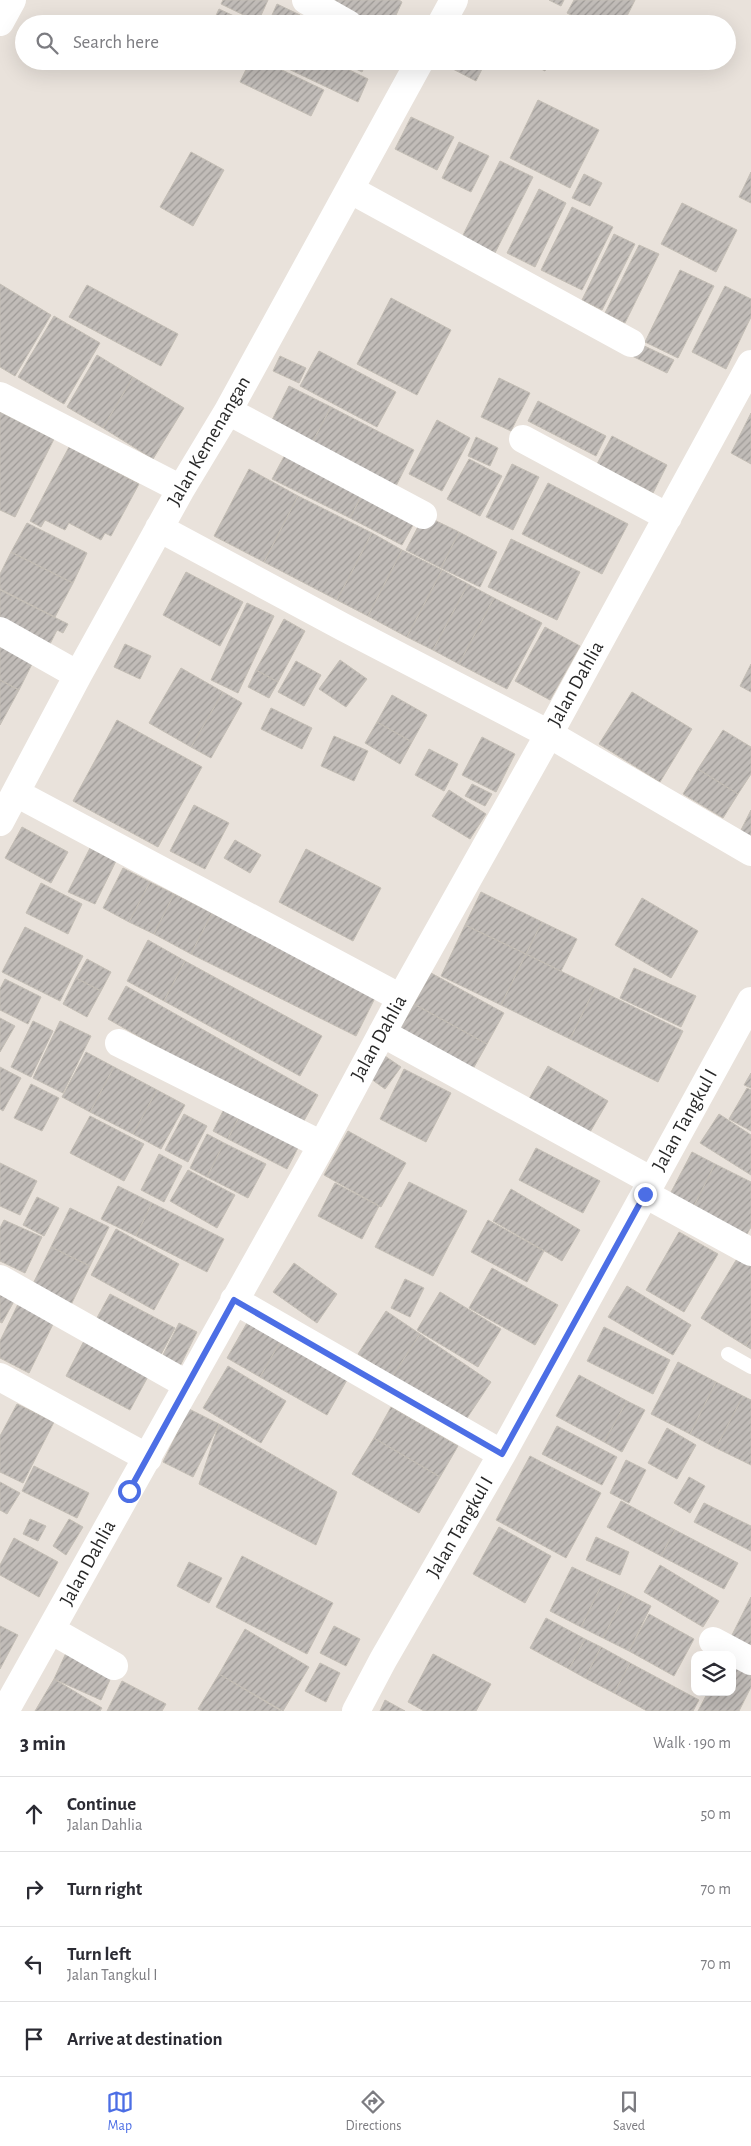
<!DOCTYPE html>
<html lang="en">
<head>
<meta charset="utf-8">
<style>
  :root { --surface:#fff; --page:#f7f7f7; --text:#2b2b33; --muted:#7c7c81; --line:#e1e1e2; --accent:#4c6ee5 }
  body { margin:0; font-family:"Alegreya Sans",sans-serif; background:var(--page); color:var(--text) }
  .controls { position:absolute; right:15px; bottom:15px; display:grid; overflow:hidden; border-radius:10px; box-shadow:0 5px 20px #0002 }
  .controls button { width:45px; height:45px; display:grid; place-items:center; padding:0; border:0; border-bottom:1px solid var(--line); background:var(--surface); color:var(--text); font:25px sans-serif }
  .stop { position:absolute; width:15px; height:15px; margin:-11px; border:4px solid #4c6ee5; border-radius:50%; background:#fff }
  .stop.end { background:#4c6ee5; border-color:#fff; box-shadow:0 1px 5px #0008 }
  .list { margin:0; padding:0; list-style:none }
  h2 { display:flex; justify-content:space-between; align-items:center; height:65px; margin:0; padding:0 20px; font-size:21px }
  h2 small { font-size:16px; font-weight:400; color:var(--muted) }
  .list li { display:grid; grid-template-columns:32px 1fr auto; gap:15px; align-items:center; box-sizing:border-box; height:75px; padding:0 20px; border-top:1px solid var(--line) }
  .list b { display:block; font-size:19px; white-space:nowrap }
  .list p { margin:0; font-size:16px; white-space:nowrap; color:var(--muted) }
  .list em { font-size:16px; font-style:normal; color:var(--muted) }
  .icon { flex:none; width:28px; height:28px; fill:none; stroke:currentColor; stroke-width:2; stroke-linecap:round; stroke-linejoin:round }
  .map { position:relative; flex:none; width:751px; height:1711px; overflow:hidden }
  .search { position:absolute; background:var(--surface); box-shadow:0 5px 20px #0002; left:15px; right:15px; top:15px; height:55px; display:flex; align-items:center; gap:12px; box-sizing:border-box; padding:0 18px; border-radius:28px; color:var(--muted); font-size:19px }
  .sheet { height:365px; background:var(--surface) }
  nav { display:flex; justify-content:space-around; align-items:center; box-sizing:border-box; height:70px; border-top:1px solid var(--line); background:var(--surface); font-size:14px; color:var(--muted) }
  nav a { display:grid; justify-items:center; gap:2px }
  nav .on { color:var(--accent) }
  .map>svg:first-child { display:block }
  .building { fill:url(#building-hatch); stroke:#c4beb5 }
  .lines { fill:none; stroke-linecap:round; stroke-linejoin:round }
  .lane { stroke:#fff; stroke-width:14 }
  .street { stroke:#fff; stroke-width:28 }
  .route { stroke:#4c6ee5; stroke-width:6 }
  .labels { text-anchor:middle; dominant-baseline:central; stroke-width:4.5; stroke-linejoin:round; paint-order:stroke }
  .street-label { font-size:20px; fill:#282828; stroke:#fff }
</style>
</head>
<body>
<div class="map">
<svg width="751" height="1711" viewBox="0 0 751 1711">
  <defs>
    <pattern id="building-hatch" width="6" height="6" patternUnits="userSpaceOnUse" patternTransform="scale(1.25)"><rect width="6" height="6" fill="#c1bcb8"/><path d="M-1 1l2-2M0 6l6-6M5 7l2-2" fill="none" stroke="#9d9996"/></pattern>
  </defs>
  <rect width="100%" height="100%" fill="#e9e2db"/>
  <path class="building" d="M223 0H268L258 22 221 4Z
    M316 0H399L402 2 392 24H359Z
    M549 0H564L561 6Z
    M574 0H635L623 24H589L567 13Z
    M277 4 300 15 296 24H268Z
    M219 9 251 24H212Z
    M308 15 326 24H304Z
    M503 16 518 24H499Z
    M250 61H263L324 90 311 116 240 82Z
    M279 61H331L368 79 358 102 278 64Z
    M340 61H367L362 72Z
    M452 61H486L476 81 449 67Z
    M526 61H549L545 71Z
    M538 100 599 130 570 188 510 158Z
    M411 117 454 137 437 170 395 149Z
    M459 142 489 156 471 192 442 178Z
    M191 152 224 170 193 226 160 207Z
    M500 161 533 177 495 253 462 237Z
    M751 172V203L739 197Z
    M584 174 602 183 590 206 572 198Z
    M539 189 566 203 535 267 507 253Z
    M682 203 737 230 716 272 661 244Z
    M572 207 613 227 582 290 541 270Z
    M614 234 635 244 602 310 582 300Z
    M639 245 659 254 625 323 605 313Z
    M680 270 714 286 678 358 645 342Z
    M0 284 51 315 15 376 0 367Z
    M87 285 178 334 161 366 69 317Z
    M725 286 751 299V317L726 369 692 352Z
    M391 298 451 330 417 395 357 364Z
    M54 316 100 343 64 404 18 377Z
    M636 342 674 360 667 373 630 355Z
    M319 351 396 392 377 427 300 386Z
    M97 355 133 377 103 428 67 407Z
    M280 356 306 368 299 383 273 371Z
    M133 377 184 408 153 459 103 428Z
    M499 378 530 393 511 431 481 417Z
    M289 386 331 407 312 443 271 422Z
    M538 401 606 436 596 456 528 421Z
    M331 407 414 450 396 486 312 443Z
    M0 412 54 439 15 517 0 510Z
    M751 413V464L731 453Z
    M437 420 470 438 442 491 409 474Z
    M612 436 667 465 653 493 597 464Z
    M476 437 498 448 490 466 468 456Z
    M69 447 139 484 111 536 105 533 101 540 69 523 65 530 45 520 41 527 30 521Z
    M288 449 365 489 350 518 272 479Z
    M469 459 502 476 480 516 447 499Z
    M512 464 539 477 513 530 486 517Z
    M249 469 298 496 264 562 214 536Z
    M548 483 628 524 602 574 522 534Z
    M365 489 418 516 402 545 350 518Z
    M298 496 372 533 337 600 264 562Z
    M424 515 459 532 441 568 406 550Z
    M27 523 87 553 73 583 11 552Z
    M459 532 497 552 480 587 441 568Z
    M372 533 402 550 368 616 337 600Z
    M511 539 580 572 557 620 488 587Z
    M402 550 442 570 407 637 368 616Z
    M11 552 73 583 55 617 0 589V574Z
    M442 570 468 584 433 650 407 637Z
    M186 572 243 602 220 646 163 615Z
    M468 584 494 598 459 664 433 650Z
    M0 590 68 624 63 633 57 630 47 650 0 626Z
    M494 598 542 623 507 689 459 664Z
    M247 603 274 616 238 693 211 680Z
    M284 619 305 631 278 682 256 670Z
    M545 627 580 646 550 700 515 681Z
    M0 637 36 656 19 690 0 680Z
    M125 644 151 656 140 679 114 667Z
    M340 660 367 679 346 707 319 689Z
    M296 661 321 675 304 706 278 692Z
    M751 664V692L740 686Z
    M181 668 223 692 191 747 149 723Z
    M256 670 278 682 269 698 248 687Z
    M0 680 19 690 0 725Z
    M223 692 242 703 211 758 191 747Z
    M632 692 692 729 660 782 599 744Z
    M392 695 427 715 412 742 377 722Z
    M271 708 312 728 302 749 261 729Z
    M117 720 202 767 158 847 73 801Z
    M377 722 412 742 400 764 365 743Z
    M723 730 751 747V774L738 794 698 769Z
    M334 736 368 751 354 781 321 766Z
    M482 737 515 754 496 792 462 775Z
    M429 749 458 764 444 791 415 775Z
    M698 769 738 794 723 818 683 794Z
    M472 784 492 794 485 806 465 796Z
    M449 790 486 814 470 839 432 816Z
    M194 805 229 823 205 869 170 851Z
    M751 810V837L740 832Z
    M22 827 68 852 51 883 5 858Z
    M235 840 261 855 250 873 224 858Z
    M90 848 116 861 95 904 68 892Z
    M306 849 381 888 353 941 279 902Z
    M123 868 150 882 129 922 103 908Z
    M150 882 174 894 154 934 129 922Z
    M41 883 82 904 68 934 26 913Z
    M481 892 542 922 526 954 465 925Z
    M174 894 212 913 191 954 154 934Z
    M642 898 698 931 671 978 615 945Z
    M212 913 376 996 356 1036 191 954Z
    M542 922 577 939 561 971 526 954Z
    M465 925 526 954 501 1005 441 976Z
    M25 927 83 956 60 1001 2 972Z
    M148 940 185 961 164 1001 127 981Z
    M526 954 595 988 570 1039 501 1005Z
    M87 959 111 972 101 991 76 978Z
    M185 961 322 1036 300 1076 164 1001Z
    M634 968 696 996 681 1027 620 998Z
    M431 973 504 1013 487 1044 414 1004Z
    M76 978 101 991 87 1017 63 1004Z
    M5 979 41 997 28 1024 0 1010V989Z
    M126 986 318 1095 300 1128 108 1019Z
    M595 988 683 1031 658 1082 570 1039Z
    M414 1004 487 1044 469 1076 396 1036Z
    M0 1018 15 1026 0 1052Z
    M33 1021 53 1031 31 1077 11 1067Z
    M60 1021 91 1036 63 1093 33 1078Z
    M86 1052 114 1067 90 1112 62 1097Z
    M382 1054 401 1067 385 1089 367 1076Z
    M548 1066 608 1101 586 1139 526 1104Z
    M0 1067 21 1078 3 1111 0 1109Z
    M114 1067 157 1090 133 1134 90 1112Z
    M404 1069 451 1093 426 1142 380 1119Z
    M751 1073V1088L744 1085Z
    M31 1084 59 1098 42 1131 14 1118Z
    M747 1088 751 1090V1131L729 1119Z
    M157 1090 185 1105 161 1149 133 1134Z
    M226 1105 241 1113 228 1139 213 1131Z
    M241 1113 300 1144 287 1169 228 1139Z
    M184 1114 207 1126 188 1162 165 1150Z
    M719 1114 751 1135V1175L700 1143Z
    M90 1116 144 1144 124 1181 70 1153Z
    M348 1131 406 1163 381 1207 324 1175Z
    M207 1134 224 1143 207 1177 190 1168Z
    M224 1143 266 1164 248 1198 207 1177Z
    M536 1148 600 1181 583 1213 519 1180Z
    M692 1152 715 1164 693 1208 669 1196Z
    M159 1154 182 1166 164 1202 141 1190Z
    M0 1163 37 1181 20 1215 0 1206Z
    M715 1164 751 1182V1227L746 1236 693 1208Z
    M188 1170 235 1195 217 1228 170 1201Z
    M409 1182 467 1211 433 1276 375 1247Z
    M335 1183 379 1206 362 1239 318 1216Z
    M118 1186 152 1203 136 1236 101 1219Z
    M511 1189 580 1230 562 1261 493 1221Z
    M37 1197 59 1208 44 1236 23 1225Z
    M152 1203 224 1239 207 1272 136 1236Z
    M70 1208 109 1227 90 1266 51 1247Z
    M4 1220 42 1237 25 1273 0 1261V1228Z
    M488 1220 544 1251 527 1282 471 1252Z
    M116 1229 179 1264 154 1310 91 1275Z
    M679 1232 718 1254 684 1312 646 1290Z
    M51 1247 90 1266 68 1311 29 1292Z
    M738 1257 751 1265V1338L746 1346 701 1318Z
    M294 1263 337 1294 317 1323 273 1292Z
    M492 1268 558 1305 535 1345 469 1308Z
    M405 1279 424 1288 410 1317 391 1308Z
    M0 1284 18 1294 2 1323 0 1322Z
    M627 1286 691 1325 673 1355 608 1317Z
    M440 1292 501 1329 478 1367 417 1330Z
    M110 1294 175 1328 158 1360 93 1325Z
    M20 1300 56 1318 29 1373 0 1358V1341Z
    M386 1311 420 1334 392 1377 358 1354Z
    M179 1323 197 1332 179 1368 161 1359Z
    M247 1323 280 1342 260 1377 227 1358Z
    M604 1327 670 1360 653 1394 587 1361Z
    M420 1334 491 1382 463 1424 392 1377Z
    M87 1335 152 1369 130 1410 66 1376Z
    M751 1338V1349L746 1346Z
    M280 1342 347 1380 327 1415 260 1377Z
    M678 1362 716 1382 690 1434 651 1414Z
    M228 1366 286 1401 261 1443 203 1408Z
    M579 1375 627 1401 604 1442 556 1416Z
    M716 1382 743 1396 716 1448 690 1434Z
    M743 1396 751 1400V1465L716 1448Z
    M627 1401 645 1410 622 1452 604 1442Z
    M17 1404 54 1422 23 1483 0 1472V1436Z
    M391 1407 458 1446 440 1477 374 1438Z
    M189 1409 219 1424 193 1477 163 1462Z
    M219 1424 337 1492 316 1545 199 1484Z
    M557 1426 617 1457 602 1485 542 1454Z
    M667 1428 696 1445 677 1479 648 1463Z
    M374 1438 440 1477 419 1513 352 1474Z
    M530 1456 601 1493 566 1558 496 1520Z
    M626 1460 646 1470 629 1503 610 1493Z
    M34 1466 89 1493 77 1518 22 1491Z
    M689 1477 705 1486 690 1513 674 1503Z
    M0 1482 20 1493 7 1514 0 1510Z
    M621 1501 675 1530 661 1556 607 1527Z
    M704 1503 751 1526V1551L694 1522Z
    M30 1519 46 1526 38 1541 23 1534Z
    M69 1519 83 1527 66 1555 53 1546Z
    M499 1527 551 1556 525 1603 473 1574Z
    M675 1530 738 1563 724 1589 661 1556Z
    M596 1537 629 1552 620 1575 586 1560Z
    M14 1538 58 1562 39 1597 0 1575V1565Z
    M242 1556 333 1603 307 1654 216 1607Z
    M189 1562 222 1578 209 1603 177 1586Z
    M660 1565 719 1601 703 1627 644 1592Z
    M572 1567 603 1582 581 1627 550 1611Z
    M603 1582 626 1593 603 1638 581 1627Z
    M626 1593 651 1606 629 1651 603 1638Z
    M751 1597V1654L728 1643Z
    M649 1614 694 1639 674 1676 629 1651Z
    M546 1618 585 1639 569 1669 530 1648Z
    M0 1626 18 1635 0 1669Z
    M334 1626 360 1639 346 1666 320 1653Z
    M245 1629 309 1667 283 1711 219 1674Z
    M585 1639 601 1647 585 1678 569 1669Z
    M601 1647 630 1663 614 1693 585 1678Z
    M66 1653 113 1673 101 1700 54 1679Z
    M433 1654 491 1684 476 1711H424L408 1702Z
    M732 1661 751 1671V1687L739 1711H698L708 1692H732Z
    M320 1663 340 1673 326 1702 305 1691Z
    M630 1663 699 1700 693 1711H647L614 1693Z
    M219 1674 281 1711H202L198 1709Z
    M54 1679 102 1708 100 1711H35Z
    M122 1681 166 1704 162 1711H107Z
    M385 1700 405 1711H380Z"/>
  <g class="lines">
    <path class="lane" d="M728 1354 751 1367"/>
    <path class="street" d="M306 0 348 24
      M0 22 12 0
      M441 24 454 0
      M351 190 631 343
      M0 396 181 489
      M228 411 423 515
      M523 439 668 517
      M159 528 343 627 549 734 751 852
      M0 631 78 675
      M16 793 401 998
      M0 822 78 675 181 489 228 411 420 61
      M382 1033 652 1181
      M119 1043 322 1145
      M645 1194 751 1252
      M0 1279 188 1385
      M234 1300 502 1454
      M0 1377 148 1458
      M51 1630 114 1666
      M713 1641 751 1661
      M5 1711 322 1145 401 998 549 734 751 364
      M356 1711 383 1660 502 1454 751 1001"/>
  </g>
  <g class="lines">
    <path class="route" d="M129 1491 234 1300 502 1454 645 1194"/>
  </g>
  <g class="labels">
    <g class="street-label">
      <text transform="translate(209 441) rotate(-60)">Jalan Kemenangan</text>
      <text transform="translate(576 684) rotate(-61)">Jalan Dahlia</text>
      <text transform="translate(379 1038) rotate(-61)">Jalan Dahlia</text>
      <text transform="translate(685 1120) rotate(-61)">Jalan Tangkul I</text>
      <text transform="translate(460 1527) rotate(-60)">Jalan Tangkul I</text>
      <text transform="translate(88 1563) rotate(-61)">Jalan Dahlia</text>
    </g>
  </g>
</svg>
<div class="controls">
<button><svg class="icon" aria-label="layers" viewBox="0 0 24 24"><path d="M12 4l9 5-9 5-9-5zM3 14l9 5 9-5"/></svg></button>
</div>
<div class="stop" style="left:129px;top:1491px"></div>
<div class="stop end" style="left:645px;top:1194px"></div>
<div class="search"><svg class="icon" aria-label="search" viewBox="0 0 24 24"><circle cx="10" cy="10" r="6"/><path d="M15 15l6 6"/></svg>Search here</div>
</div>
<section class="sheet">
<h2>3 min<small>Walk · 190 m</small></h2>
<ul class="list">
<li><svg class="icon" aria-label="ahead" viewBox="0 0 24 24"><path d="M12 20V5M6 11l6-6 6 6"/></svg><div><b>Continue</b><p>Jalan Dahlia</p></div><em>50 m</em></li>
<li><svg class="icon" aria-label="right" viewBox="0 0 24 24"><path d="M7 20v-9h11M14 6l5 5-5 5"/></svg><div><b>Turn right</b></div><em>70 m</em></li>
<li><svg class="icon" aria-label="left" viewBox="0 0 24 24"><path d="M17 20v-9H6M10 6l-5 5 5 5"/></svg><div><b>Turn left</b><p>Jalan Tangkul I</p></div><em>70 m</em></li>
<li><svg class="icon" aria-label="arrive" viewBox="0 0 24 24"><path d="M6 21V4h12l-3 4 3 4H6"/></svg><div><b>Arrive at destination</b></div></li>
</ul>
</section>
<nav>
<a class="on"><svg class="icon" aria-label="map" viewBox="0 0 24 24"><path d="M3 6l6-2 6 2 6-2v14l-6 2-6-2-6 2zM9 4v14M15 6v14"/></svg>Map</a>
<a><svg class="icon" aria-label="directions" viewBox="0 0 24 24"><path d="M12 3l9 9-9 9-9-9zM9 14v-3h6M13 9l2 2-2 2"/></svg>Directions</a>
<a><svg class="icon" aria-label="saved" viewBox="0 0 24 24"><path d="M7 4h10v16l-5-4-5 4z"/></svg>Saved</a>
</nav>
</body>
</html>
